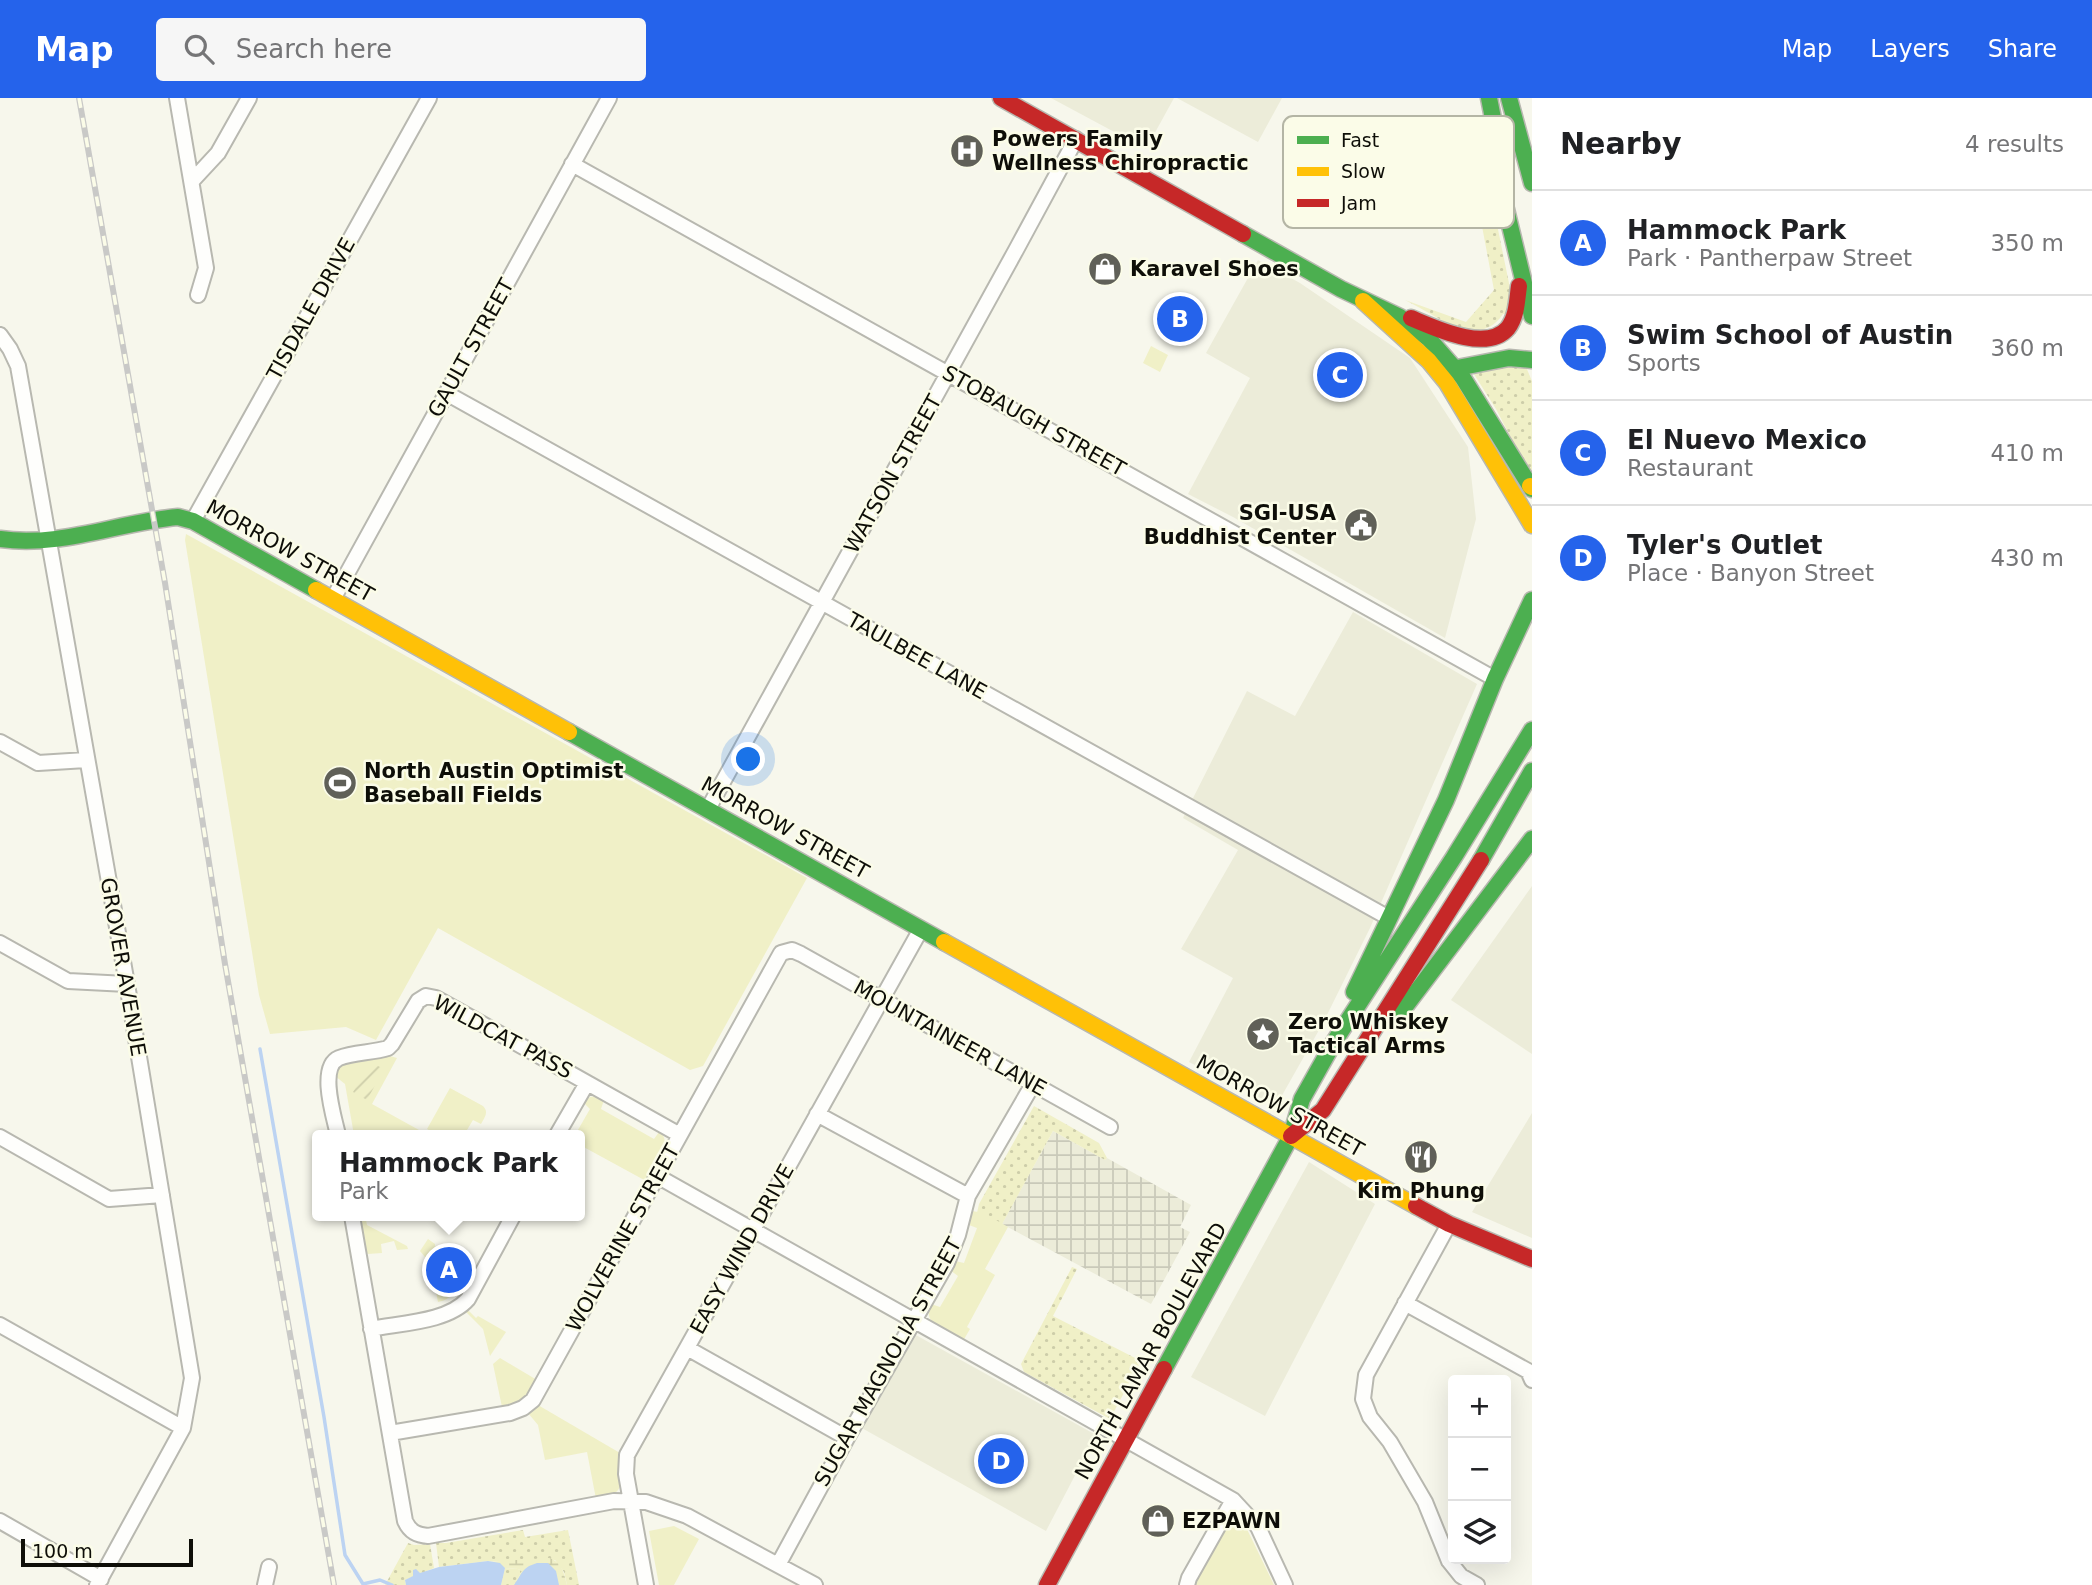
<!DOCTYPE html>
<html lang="en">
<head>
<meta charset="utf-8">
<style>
  :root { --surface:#fff; --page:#f6f6f6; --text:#202124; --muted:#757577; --line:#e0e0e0; --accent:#2563eb }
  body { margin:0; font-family:"DejaVu Sans",sans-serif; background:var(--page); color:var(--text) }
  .controls { position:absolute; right:21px; bottom:21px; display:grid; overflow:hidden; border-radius:7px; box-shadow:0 7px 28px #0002 }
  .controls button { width:63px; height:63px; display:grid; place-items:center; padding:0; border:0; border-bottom:2px solid var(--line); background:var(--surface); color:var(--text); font:35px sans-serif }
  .scale { position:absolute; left:21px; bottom:18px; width:172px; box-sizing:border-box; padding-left:7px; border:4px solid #0e0e08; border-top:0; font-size:19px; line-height:24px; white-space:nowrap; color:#0e0e08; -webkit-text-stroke:5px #fbfce8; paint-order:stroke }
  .you { position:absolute; left:749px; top:662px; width:24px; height:24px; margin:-18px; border:5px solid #fff; border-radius:50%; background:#1a73e8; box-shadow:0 0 0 10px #1a73e833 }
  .badge { display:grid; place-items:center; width:46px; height:46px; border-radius:50%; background:var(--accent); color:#fff; font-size:23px; font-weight:700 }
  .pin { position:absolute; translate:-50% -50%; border:4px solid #fff; box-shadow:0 2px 7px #0006 }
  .popup { position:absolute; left:312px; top:1032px; width:273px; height:91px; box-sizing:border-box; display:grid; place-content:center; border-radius:7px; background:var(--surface); filter:drop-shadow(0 2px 5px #0005); font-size:23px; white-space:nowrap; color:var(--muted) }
  .popup b { font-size:26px; color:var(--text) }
  .popup::after { content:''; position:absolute; left:50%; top:100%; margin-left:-14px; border:14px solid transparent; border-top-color:var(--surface) }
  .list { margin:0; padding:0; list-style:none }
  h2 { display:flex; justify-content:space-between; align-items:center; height:91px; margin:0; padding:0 28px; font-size:30px }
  h2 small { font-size:23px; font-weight:400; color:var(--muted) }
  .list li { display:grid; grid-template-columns:46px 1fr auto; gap:21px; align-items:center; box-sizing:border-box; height:105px; padding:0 28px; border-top:2px solid var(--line) }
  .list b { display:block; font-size:26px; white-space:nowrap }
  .list p { margin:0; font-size:23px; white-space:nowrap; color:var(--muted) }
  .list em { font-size:23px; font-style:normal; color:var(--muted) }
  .icon { flex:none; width:38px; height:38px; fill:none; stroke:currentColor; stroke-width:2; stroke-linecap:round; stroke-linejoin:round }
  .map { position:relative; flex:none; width:1532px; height:1487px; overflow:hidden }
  header { display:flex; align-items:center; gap:42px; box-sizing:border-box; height:98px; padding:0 35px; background:var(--accent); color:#fff }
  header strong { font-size:33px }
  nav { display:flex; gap:38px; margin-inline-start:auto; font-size:24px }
  .search { width:490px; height:63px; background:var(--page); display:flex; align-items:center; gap:18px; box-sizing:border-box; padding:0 24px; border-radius:7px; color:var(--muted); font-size:26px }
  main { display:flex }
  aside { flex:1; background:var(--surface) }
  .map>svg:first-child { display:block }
  .built { fill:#ececd9 }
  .industrial { fill:url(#industrial-grid) }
  .grass { fill:url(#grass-dots) }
  .wetland { fill:url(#wetland-marsh) }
  .park { fill:#f0f0c7 }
  .garden { fill:url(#garden-furrows) }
  .water { fill:#bcd3f2 }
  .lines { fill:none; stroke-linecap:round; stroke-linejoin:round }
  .stream { stroke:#bcd3f2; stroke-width:3.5 }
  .street-casing { stroke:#b8b8b0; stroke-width:18 }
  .fast-casing { stroke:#b8b8b0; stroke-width:19 }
  .slow-casing { stroke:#b8b8b0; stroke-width:19 }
  .jam-casing { stroke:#b8b8b0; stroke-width:19 }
  .street { stroke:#fefefc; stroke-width:14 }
  .fast { stroke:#4caf50; stroke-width:16 }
  .slow { stroke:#ffc107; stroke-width:16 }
  .jam { stroke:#c62828; stroke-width:16 }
  .rail-casing { stroke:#c9c9c7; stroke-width:6 }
  .rail { stroke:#fbfce8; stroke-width:3.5; stroke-dasharray:10; stroke-linecap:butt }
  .labels { text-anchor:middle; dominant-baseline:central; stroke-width:5; stroke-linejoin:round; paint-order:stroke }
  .poi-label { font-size:21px; font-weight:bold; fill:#0e0e08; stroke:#fbfce8; text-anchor:start }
  .street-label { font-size:21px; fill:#0e0e08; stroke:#fbfce8 }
  .key { fill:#fbfce8; stroke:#b4b5a5; stroke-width:2 }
  .key-label { font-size:19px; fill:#0e0e08 }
</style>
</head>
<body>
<header>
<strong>Map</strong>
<div class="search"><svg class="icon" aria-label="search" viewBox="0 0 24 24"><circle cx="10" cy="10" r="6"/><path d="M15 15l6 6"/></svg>Search here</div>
<nav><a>Map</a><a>Layers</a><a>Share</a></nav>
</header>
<main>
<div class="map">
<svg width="1532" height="1487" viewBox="0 0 1532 1487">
  <defs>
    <pattern id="industrial-grid" width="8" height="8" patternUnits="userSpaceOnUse" patternTransform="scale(1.75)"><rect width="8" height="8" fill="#ececd9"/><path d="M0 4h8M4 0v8" fill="none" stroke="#c9c9b9"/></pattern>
    <pattern id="grass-dots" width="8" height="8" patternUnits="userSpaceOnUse" patternTransform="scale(1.75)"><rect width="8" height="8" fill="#f0f0c7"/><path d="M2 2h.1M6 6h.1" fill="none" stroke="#cdcda9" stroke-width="1.8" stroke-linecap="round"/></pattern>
    <pattern id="wetland-marsh" width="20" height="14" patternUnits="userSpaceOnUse" patternTransform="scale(1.75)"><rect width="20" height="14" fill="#f0f0c7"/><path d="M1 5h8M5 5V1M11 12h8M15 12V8" fill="none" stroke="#cdcda9"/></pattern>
    <pattern id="garden-furrows" width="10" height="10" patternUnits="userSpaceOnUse" patternTransform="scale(1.75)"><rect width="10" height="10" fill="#f0f0c7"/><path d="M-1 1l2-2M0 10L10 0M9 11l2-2" fill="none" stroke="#cdcda9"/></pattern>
  </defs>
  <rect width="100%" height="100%" fill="#f7f7ec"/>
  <path class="built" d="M1051 0H1174L1146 51Z
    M1177 0H1282L1258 44Z
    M1258 162 1300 185 1410 260 1468 349 1476 421 1445 540 1233 419 1188 396 1250 280 1206 255Z
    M1353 514 1477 586 1370 830 1323 925 1276 1008 1189 964 1233 880 1181 851 1238 752 1183 720 1247 593 1295 618Z
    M1532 788V956L1451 902Z
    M1532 1015V1140L1472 1114Z
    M1309 1064 1375 1106 1265 1318 1191 1279Z
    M914 1236 1096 1337 1046 1433 860 1329Z"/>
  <path class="industrial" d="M1053 1033 1105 1062 1107 1060 1191 1107 1180 1129 1190 1134 1151 1206 1002 1126Z"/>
  <path class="grass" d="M1478 51 1483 58 1511 195 1506 216H1503C1481 249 1445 224 1420 210 1415 207 1410 205 1405 202L1466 224 1494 192 1469 59 1478 58Z
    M1526 269 1532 283V380L1496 311 1472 273 1475 270Z
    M1034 1008 1099 1045 1107 1060 1105 1062 1053 1033 1000 1130 976 1119 979 1106Z
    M1072 1169 1077 1171 1053 1218 1141 1263 1110 1321 1024 1274 1021 1266Z
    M523 1432 525 1439 568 1432 579 1487H567L564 1474 555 1462 539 1461 516 1464 488 1463 439 1469 436 1445H446Z
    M408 1445 414 1447 430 1446 434 1470 405 1482 406 1487H385Z
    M505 1470 518 1471 522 1473 514 1487H501Z"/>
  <path class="wetland" d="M549 1460C562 1464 564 1475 567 1487H514L522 1473 518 1471 505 1470 501 1487 467 1468 469 1465Z"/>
  <path class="park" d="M1151 248 1168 257 1160 274 1143 265Z
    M186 436 807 780 703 968 690 972 438 830 376 942 346 929 270 936 259 897 185 442Z
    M390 958 397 960 372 1006 419 1032 416 1037H354L345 986 335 978V973L343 966Z
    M450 990 483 1008C489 1014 485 1019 481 1026L473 1022 464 1037H438L427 1031Z
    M596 998 604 1002 601 1011 654 1041 659 1034C675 1043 653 1070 646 1083L580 1047V1037H575L590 1011 583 1004 590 999Z
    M972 1113 984 1115 1008 1129 985 1171 995 1177 967 1229 970 1231 963 1243C949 1234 920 1226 931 1206L940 1209 958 1178 950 1172 955 1163 964 1165 977 1130 969 1127Z
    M359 1118H371L369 1122H366L367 1127 407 1148 408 1151 397 1152 394 1143 381 1146 382 1155 368 1156 365 1153Z
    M428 1141 435 1146V1148L470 1168C462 1183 456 1201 438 1204L429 1159H425L420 1153Z
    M468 1212 476 1220 478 1218 506 1234 490 1258 483 1231 466 1214Z
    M500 1260 537 1282 523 1303 502 1309 493 1266Z
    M538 1307 620 1355C612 1383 636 1393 596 1401L587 1354 545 1362 538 1327 528 1315Z
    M1233 1422 1244 1425 1274 1487H1194L1226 1426Z
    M674 1428 699 1441 674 1487H659L649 1433Z"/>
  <path class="garden" d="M376 967 384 971 367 1002 353 994 366 971 373 972Z"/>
  <path class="water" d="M488 1463 500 1465 505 1470 501 1487H406L405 1482 413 1478V1472L416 1471 420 1475 439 1469Z
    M537 1465H548L556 1473 559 1487H514C523 1475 521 1470 537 1465Z"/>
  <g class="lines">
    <path class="stream" d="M260 951 324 1319 345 1457 363 1486 380 1482 392 1487"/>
    <g class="street-casing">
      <path id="street" d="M177 0 206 170 198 197
        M572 66 1495 581
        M192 83 218 55 249 0
        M0 237 10 251 18 268 127 886 192 1280 183 1330 97 1487
        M446 295 1389 820
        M193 423 429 0
        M333 501 609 0
        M0 644 38 665 86 662
        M708 711 1016 152 1076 41
        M0 845 68 883 127 886
        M817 1016 968 1098
        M338 1037C334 1019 318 969 339 960 354 954 372 955 388 950L392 946 418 903 426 898 436 900 680 1037
        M557 1037 587 985
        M0 1039 109 1101 162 1097
        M657 1078 1233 1402 1258 1429 1285 1487
        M352 1118 405 1423C410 1434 417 1437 428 1438L614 1403 646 1404 687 1418 815 1487
        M1449 1126 1366 1277 1363 1301 1370 1319 1390 1344 1425 1404 1449 1463 1461 1478 1477 1487
        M1405 1205 1528 1273 1532 1282
        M0 1227 183 1330
        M371 1231C401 1225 448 1224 468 1201L513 1118
        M687 1250 847 1340
        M390 1335 510 1315 523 1310 533 1302 781 855 792 852 801 856 1110 1029
        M0 1423 101 1481
        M778 1467 847 1340 947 1165 958 1137 968 1098 1033 986
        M265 1487 269 1469
        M646 1487 626 1376 627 1357 921 831
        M1187 1487 1189 1480 1233 1402"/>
    </g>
    <g class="fast-casing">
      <path id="fast" d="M1489 0 1498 46V76
        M1509 0 1532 85
        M1494 62 1532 218
        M1243 136 1341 191 1400 219 1429 241 1463 280 1532 391
        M1448 269 1457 270 1509 260 1532 262
        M0 441C60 450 119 424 178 419L193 423 316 492
        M569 634 944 844
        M1481 762 1532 673
        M1354 894 1446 702 1495 581 1532 502
        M1395 922 1532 741
        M1164 1271 1291 1038 1302 1001 1334 944 1454 759 1532 632"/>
    </g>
    <g class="slow-casing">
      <path id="slow" d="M1363 203 1429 263 1447 285 1532 427
        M1530 388 1532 389
        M316 492 569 634
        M944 844 1416 1108"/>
    </g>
    <g class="jam-casing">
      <path id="jam" d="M1001 0 1243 136
        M1411 220C1435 230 1487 255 1508 230 1517 218 1517 202 1519 188
        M1291 1038 1323 1012 1481 762
        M1416 1108 1449 1126 1532 1161
        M1047 1487 1164 1271"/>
    </g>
    <use href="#street" class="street"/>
    <use href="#fast" class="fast"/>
    <use href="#slow" class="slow"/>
    <use href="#jam" class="jam"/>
    <g class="rail-casing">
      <path id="rail" d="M79 0 165 485 225 866 334 1487"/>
    </g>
    <use href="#rail" class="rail"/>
  </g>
  <defs>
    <g id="hospital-disc" transform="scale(1.75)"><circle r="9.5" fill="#606058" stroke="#fbfce8"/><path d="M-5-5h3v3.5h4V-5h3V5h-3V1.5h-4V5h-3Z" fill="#fff"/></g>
    <g id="shop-disc" transform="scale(1.75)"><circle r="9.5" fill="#606058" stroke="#fbfce8"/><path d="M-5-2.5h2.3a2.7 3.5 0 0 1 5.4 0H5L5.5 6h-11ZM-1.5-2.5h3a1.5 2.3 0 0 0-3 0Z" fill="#fff"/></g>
    <g id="civic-disc" transform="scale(1.75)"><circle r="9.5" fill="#606058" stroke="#fbfce8"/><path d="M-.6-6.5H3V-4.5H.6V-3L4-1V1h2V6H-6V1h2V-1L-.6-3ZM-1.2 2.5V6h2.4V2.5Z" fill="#fff"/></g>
    <g id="stadium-disc" transform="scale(1.75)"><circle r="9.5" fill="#606058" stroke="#fbfce8"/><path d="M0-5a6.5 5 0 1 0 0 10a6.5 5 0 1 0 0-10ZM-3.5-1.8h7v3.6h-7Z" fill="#fff"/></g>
    <g id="sight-disc" transform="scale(1.75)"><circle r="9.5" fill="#606058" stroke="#fbfce8"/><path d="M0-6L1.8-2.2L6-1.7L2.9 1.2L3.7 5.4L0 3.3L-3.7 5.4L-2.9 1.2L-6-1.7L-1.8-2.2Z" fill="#fff"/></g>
    <g id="restaurant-disc" transform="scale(1.75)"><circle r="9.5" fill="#606058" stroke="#fbfce8"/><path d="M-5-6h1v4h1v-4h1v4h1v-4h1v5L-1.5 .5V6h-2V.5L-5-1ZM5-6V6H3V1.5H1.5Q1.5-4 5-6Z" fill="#fff"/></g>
  </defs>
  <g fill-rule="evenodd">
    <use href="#hospital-disc" x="967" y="53"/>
    <use href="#shop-disc" x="1105" y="171"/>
    <use href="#civic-disc" x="1361" y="427"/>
    <use href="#stadium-disc" x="340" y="685"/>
    <use href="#sight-disc" x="1263" y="936"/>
    <use href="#restaurant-disc" x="1421" y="1059"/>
    <use href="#shop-disc" x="1158" y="1423"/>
  </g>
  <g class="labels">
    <g class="poi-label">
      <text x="992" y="41">Powers Family<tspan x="992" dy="24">Wellness Chiropractic</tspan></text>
      <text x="1130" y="171">Karavel Shoes</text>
      <text x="1336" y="415" text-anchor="end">SGI-USA<tspan x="1336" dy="24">Buddhist Center</tspan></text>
      <text x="364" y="673">North Austin Optimist<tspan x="364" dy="24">Baseball Fields</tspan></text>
      <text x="1288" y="924">Zero Whiskey<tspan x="1288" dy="24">Tactical Arms</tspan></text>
      <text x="1421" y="1093" text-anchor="middle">Kim Phung</text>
      <text x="1182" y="1423">EZPAWN</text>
    </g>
    <g class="street-label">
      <text transform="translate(311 211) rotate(-61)">TISDALE DRIVE</text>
      <text transform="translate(471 250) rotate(-61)">GAULT STREET</text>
      <text transform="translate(1034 323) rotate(29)">STOBAUGH STREET</text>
      <text transform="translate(893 376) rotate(-61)">WATSON STREET</text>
      <text transform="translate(290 453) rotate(29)">MORROW STREET</text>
      <text transform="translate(917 558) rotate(29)">TAULBEE LANE</text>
      <text transform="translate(785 730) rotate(29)">MORROW STREET</text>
      <text transform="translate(123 869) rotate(80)">GROVER AVENUE</text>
      <text transform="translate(503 939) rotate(28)">WILDCAT PASS</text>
      <text transform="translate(950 940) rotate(29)">MOUNTAINEER LANE</text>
      <text transform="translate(1280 1008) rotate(29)">MORROW STREET</text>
      <text transform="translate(623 1140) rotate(-61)">WOLVERINE STREET</text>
      <text transform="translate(742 1151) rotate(-61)">EASY WIND DRIVE</text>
      <text transform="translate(1151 1253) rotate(-61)">NORTH LAMAR BOULEVARD</text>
      <text transform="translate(888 1264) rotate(-61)">SUGAR MAGNOLIA STREET</text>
    </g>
  </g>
  <rect x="1283" y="18" width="231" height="112" rx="10" class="key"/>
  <rect x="1297" y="38" width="32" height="8" fill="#4caf50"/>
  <rect x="1297" y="69" width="32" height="9" fill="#ffc107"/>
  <rect x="1297" y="101" width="32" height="8" fill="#c62828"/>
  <g class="key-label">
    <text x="1341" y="49">Fast</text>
    <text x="1341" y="80">Slow</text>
    <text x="1341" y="112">Jam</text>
  </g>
</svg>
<div class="controls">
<button>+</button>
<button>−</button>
<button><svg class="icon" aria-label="layers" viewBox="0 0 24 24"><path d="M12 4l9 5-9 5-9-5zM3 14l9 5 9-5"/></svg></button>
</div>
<div class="scale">100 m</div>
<div class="you"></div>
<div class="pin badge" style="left:449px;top:1172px">A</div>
<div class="popup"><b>Hammock Park</b>Park</div>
<div class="pin badge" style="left:1180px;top:221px">B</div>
<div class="pin badge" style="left:1340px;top:277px">C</div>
<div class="pin badge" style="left:1001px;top:1363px">D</div>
</div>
<aside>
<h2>Nearby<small>4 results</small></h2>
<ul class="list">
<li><span class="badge">A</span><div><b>Hammock Park</b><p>Park · Pantherpaw Street</p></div><em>350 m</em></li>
<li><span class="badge">B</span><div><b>Swim School of Austin</b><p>Sports</p></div><em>360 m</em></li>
<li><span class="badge">C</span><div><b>El Nuevo Mexico</b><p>Restaurant</p></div><em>410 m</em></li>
<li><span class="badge">D</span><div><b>Tyler's Outlet</b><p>Place · Banyon Street</p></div><em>430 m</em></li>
</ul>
</aside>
</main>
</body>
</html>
